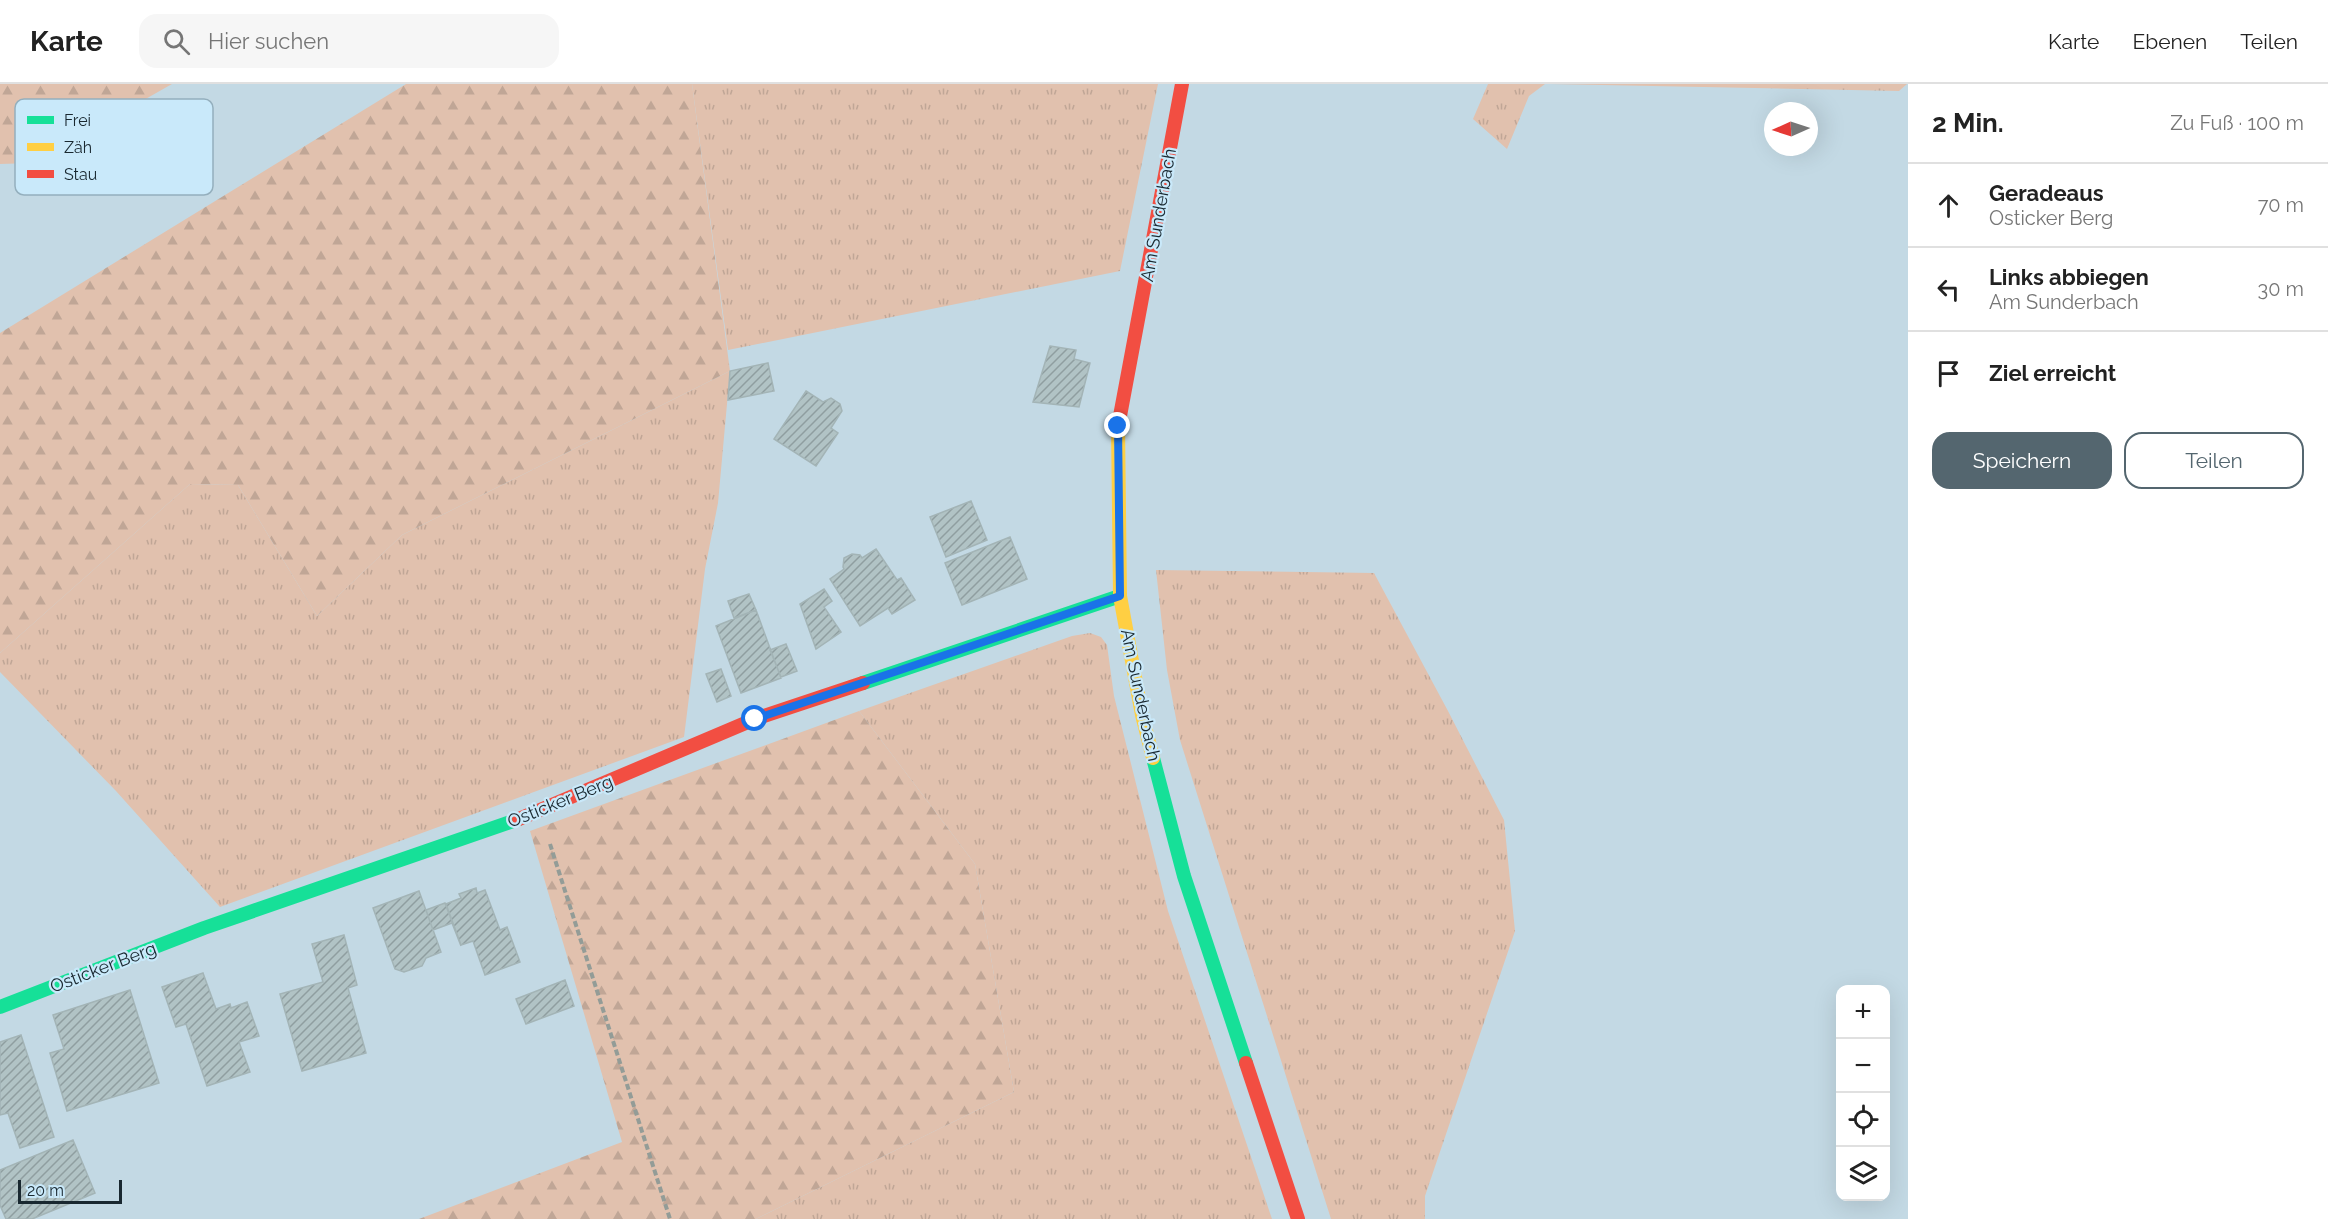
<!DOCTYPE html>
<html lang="de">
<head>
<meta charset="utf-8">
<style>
  :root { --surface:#fff; --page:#f6f6f6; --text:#222; --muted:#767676; --line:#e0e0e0; --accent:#54666f }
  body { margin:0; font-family:Raleway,sans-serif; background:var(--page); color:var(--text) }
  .controls { position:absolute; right:18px; bottom:18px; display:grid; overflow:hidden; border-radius:12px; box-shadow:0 6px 24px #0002 }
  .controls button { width:54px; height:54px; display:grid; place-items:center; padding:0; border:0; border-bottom:2px solid var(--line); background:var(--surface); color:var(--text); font:30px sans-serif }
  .compass { position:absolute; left:1764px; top:18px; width:54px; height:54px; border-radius:50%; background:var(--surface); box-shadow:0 6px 24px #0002; rotate:267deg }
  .scale { position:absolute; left:18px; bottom:15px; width:104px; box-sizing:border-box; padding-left:6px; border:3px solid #192830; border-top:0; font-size:16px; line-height:21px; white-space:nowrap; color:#192830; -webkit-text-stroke:4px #c9e9fa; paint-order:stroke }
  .stop { position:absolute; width:18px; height:18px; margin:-14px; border:4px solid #1a73e8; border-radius:50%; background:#fff }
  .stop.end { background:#1a73e8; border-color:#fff; box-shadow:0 2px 6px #0008 }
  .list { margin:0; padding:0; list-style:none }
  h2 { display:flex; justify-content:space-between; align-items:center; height:78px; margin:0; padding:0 24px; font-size:26px }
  h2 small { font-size:20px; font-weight:400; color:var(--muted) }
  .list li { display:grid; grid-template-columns:39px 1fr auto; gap:18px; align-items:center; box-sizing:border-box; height:84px; padding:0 24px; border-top:2px solid var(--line) }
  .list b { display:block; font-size:22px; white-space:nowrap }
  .list p { margin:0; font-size:20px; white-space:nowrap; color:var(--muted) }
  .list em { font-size:20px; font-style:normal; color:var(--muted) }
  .actions { display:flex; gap:12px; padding:18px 24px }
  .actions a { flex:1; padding:14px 0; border:2px solid var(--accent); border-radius:18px; text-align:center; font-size:21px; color:var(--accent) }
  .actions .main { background:var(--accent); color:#fff }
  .icon { flex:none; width:33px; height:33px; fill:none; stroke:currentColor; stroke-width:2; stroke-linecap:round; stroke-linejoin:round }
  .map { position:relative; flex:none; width:1908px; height:1135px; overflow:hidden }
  header { display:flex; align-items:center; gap:36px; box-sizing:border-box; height:84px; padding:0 30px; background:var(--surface); border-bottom:2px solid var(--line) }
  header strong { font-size:28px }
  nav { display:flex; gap:33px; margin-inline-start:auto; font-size:21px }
  .search { width:420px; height:54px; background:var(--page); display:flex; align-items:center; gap:15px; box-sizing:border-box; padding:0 21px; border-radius:18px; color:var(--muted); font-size:22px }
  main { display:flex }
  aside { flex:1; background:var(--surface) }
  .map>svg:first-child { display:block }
  .grass { fill:url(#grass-tufts) }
  .forest { fill:url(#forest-firs) }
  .building { fill:url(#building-hatch); stroke:#a3b4b6; stroke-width:1.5 }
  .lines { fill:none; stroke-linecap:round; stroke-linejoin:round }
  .path { stroke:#939c97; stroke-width:4; stroke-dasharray:6 3; stroke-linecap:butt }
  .fast { stroke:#16e098; stroke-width:14 }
  .slow { stroke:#ffcf43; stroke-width:14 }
  .jam { stroke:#f24e42; stroke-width:14 }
  .route { stroke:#1a73e8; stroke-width:8 }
  .labels { text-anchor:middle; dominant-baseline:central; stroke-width:4.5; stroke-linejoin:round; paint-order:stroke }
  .street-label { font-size:18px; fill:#192830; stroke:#c9e9fa }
  .key { fill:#c9e9fa; stroke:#94afbd; stroke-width:1.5 }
  .key-label { font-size:16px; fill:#192830 }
</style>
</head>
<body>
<header>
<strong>Karte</strong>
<div class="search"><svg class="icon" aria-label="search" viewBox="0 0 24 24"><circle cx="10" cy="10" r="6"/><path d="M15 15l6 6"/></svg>Hier suchen</div>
<nav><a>Karte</a><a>Ebenen</a><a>Teilen</a></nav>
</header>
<main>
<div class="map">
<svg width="1908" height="1135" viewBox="0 0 1908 1135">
  <defs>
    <pattern id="grass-tufts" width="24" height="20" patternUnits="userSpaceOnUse" patternTransform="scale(1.5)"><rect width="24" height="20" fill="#e1c1ae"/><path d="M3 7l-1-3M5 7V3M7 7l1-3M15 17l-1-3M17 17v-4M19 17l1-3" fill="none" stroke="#c0a696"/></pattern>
    <pattern id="forest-firs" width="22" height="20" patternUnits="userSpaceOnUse" patternTransform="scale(1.5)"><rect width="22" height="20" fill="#e1c1ae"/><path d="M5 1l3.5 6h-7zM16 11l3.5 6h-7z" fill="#c0a696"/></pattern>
    <pattern id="building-hatch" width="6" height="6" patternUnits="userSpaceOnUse" patternTransform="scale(1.5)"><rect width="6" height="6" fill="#b1c3c5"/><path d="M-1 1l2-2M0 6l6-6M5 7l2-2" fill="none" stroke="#8f9ea0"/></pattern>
  </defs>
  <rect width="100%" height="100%" fill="#c3d9e4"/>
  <path class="grass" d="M692 0H1158L1120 187 728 266Z
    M1488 0H1545L1529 12 1507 65 1473 35Z
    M1550 0H1907L1899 7Z
    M730 287 718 419 705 485 684 653 220 823 116 707 0 588V569L190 400 238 401 317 532 402 451Z
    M1156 486 1374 489 1448 627 1504 736 1515 847 1425 1112V1135H1331L1180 656 1167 586Z
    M1090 549 1101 553 1107 561 1114 612 1168 827 1272 1135H756L1014 1008 975 780 859 627 1072 552Z"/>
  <path class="forest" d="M0 0H172L33 79 0 80Z
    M406 0H692L730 287 402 451 317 532 238 401 190 400 0 569V249Z
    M859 627 975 780 1014 1008 756 1135H419L622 1058 530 747Z"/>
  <path class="building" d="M1050 262 1076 266 1074 275 1090 279 1079 323 1033 318Z
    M768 279 774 307 728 316 730 287Z
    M806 307 823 318 831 314 840 320 842 327 831 344 838 349 816 382 774 355Z
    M971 417 987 456 946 473 930 433Z
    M1010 453 1027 495 962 521 945 479Z
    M876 465 897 496 901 494 915 516 892 530 888 524 860 542 830 495 844 485 843 483 844 474 852 470 860 471 862 474Z
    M824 505 832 517 824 523 841 548 816 565 800 520Z
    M749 510 756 526 734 534 728 517Z
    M756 526 781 594 741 609 716 542Z
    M786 560 797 587 781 593 770 566Z
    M721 585 731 612 717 618 706 590Z
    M476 804 477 809 485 806 500 846 507 843 520 878 485 891 473 857 461 861 446 820 461 814 459 810Z
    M419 807 441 868 426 874 422 882 404 888 395 885 373 824Z
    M445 819 461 862 452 839 433 846 426 826Z
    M344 851 357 901 348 904 366 969 302 987 280 910 323 898 312 860Z
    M203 889 216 925 230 920 231 924 247 918 259 952 239 958 250 988 207 1002 186 940 176 943 162 903Z
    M565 896 574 922 526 940 516 915Z
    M130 906 159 999 67 1027 50 969 64 965 53 931Z
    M21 951 54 1053 20 1064 8 1029 0 1031V958Z
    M73 1056 95 1109 32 1135H6L0 1121V1086Z"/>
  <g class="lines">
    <path class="path" d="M550 760 670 1135"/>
    <path class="fast" d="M863 599 1120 512
      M1153 674 1184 792 1246 979
      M0 923 204 844 519 735"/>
    <path class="slow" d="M1120 332 1118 342 1120 512 1142 631 1153 674"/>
    <path class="jam" d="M1120 332 1182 0
      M519 735 755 635 863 599
      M1246 979 1298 1135"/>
  </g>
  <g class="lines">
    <path class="route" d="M755 635 1120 512 1118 342"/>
  </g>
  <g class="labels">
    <g class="street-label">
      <text transform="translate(1158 131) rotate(-80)">Am Sunderbach</text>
      <text transform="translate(1141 611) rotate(78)">Am Sunderbach</text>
      <text transform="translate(560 717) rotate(-22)">Osticker Berg</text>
      <text transform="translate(103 883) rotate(-21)">Osticker Berg</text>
    </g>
  </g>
  <rect x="15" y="15" width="198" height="96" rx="9" class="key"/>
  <rect x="27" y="32" width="27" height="8" fill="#16e098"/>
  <rect x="27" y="59" width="27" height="8" fill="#ffcf43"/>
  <rect x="27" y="86" width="27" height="8" fill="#f24e42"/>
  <g class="key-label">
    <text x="64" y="42">Frei</text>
    <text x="64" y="69">Zäh</text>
    <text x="64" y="96">Stau</text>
  </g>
</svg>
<div class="controls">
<button>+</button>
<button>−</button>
<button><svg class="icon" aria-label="locate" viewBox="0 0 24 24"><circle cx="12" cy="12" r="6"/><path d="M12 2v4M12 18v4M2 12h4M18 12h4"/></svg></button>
<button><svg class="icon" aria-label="layers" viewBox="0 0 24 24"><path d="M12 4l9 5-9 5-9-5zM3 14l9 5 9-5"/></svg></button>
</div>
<svg class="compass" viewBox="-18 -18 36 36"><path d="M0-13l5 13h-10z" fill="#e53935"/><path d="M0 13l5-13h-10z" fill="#767676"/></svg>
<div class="scale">20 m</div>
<div class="stop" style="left:755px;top:635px"></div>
<div class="stop end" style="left:1118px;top:342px"></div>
</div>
<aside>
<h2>2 Min.<small>Zu Fuß · 100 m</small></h2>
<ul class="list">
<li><svg class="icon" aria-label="ahead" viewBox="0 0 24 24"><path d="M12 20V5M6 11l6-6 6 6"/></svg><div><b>Geradeaus</b><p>Osticker Berg</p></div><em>70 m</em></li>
<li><svg class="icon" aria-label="left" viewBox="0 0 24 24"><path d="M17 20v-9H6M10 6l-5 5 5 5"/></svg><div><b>Links abbiegen</b><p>Am Sunderbach</p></div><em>30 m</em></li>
<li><svg class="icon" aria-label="arrive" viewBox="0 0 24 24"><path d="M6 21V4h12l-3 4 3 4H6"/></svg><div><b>Ziel erreicht</b></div></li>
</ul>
<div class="actions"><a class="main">Speichern</a><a>Teilen</a></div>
</aside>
</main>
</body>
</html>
